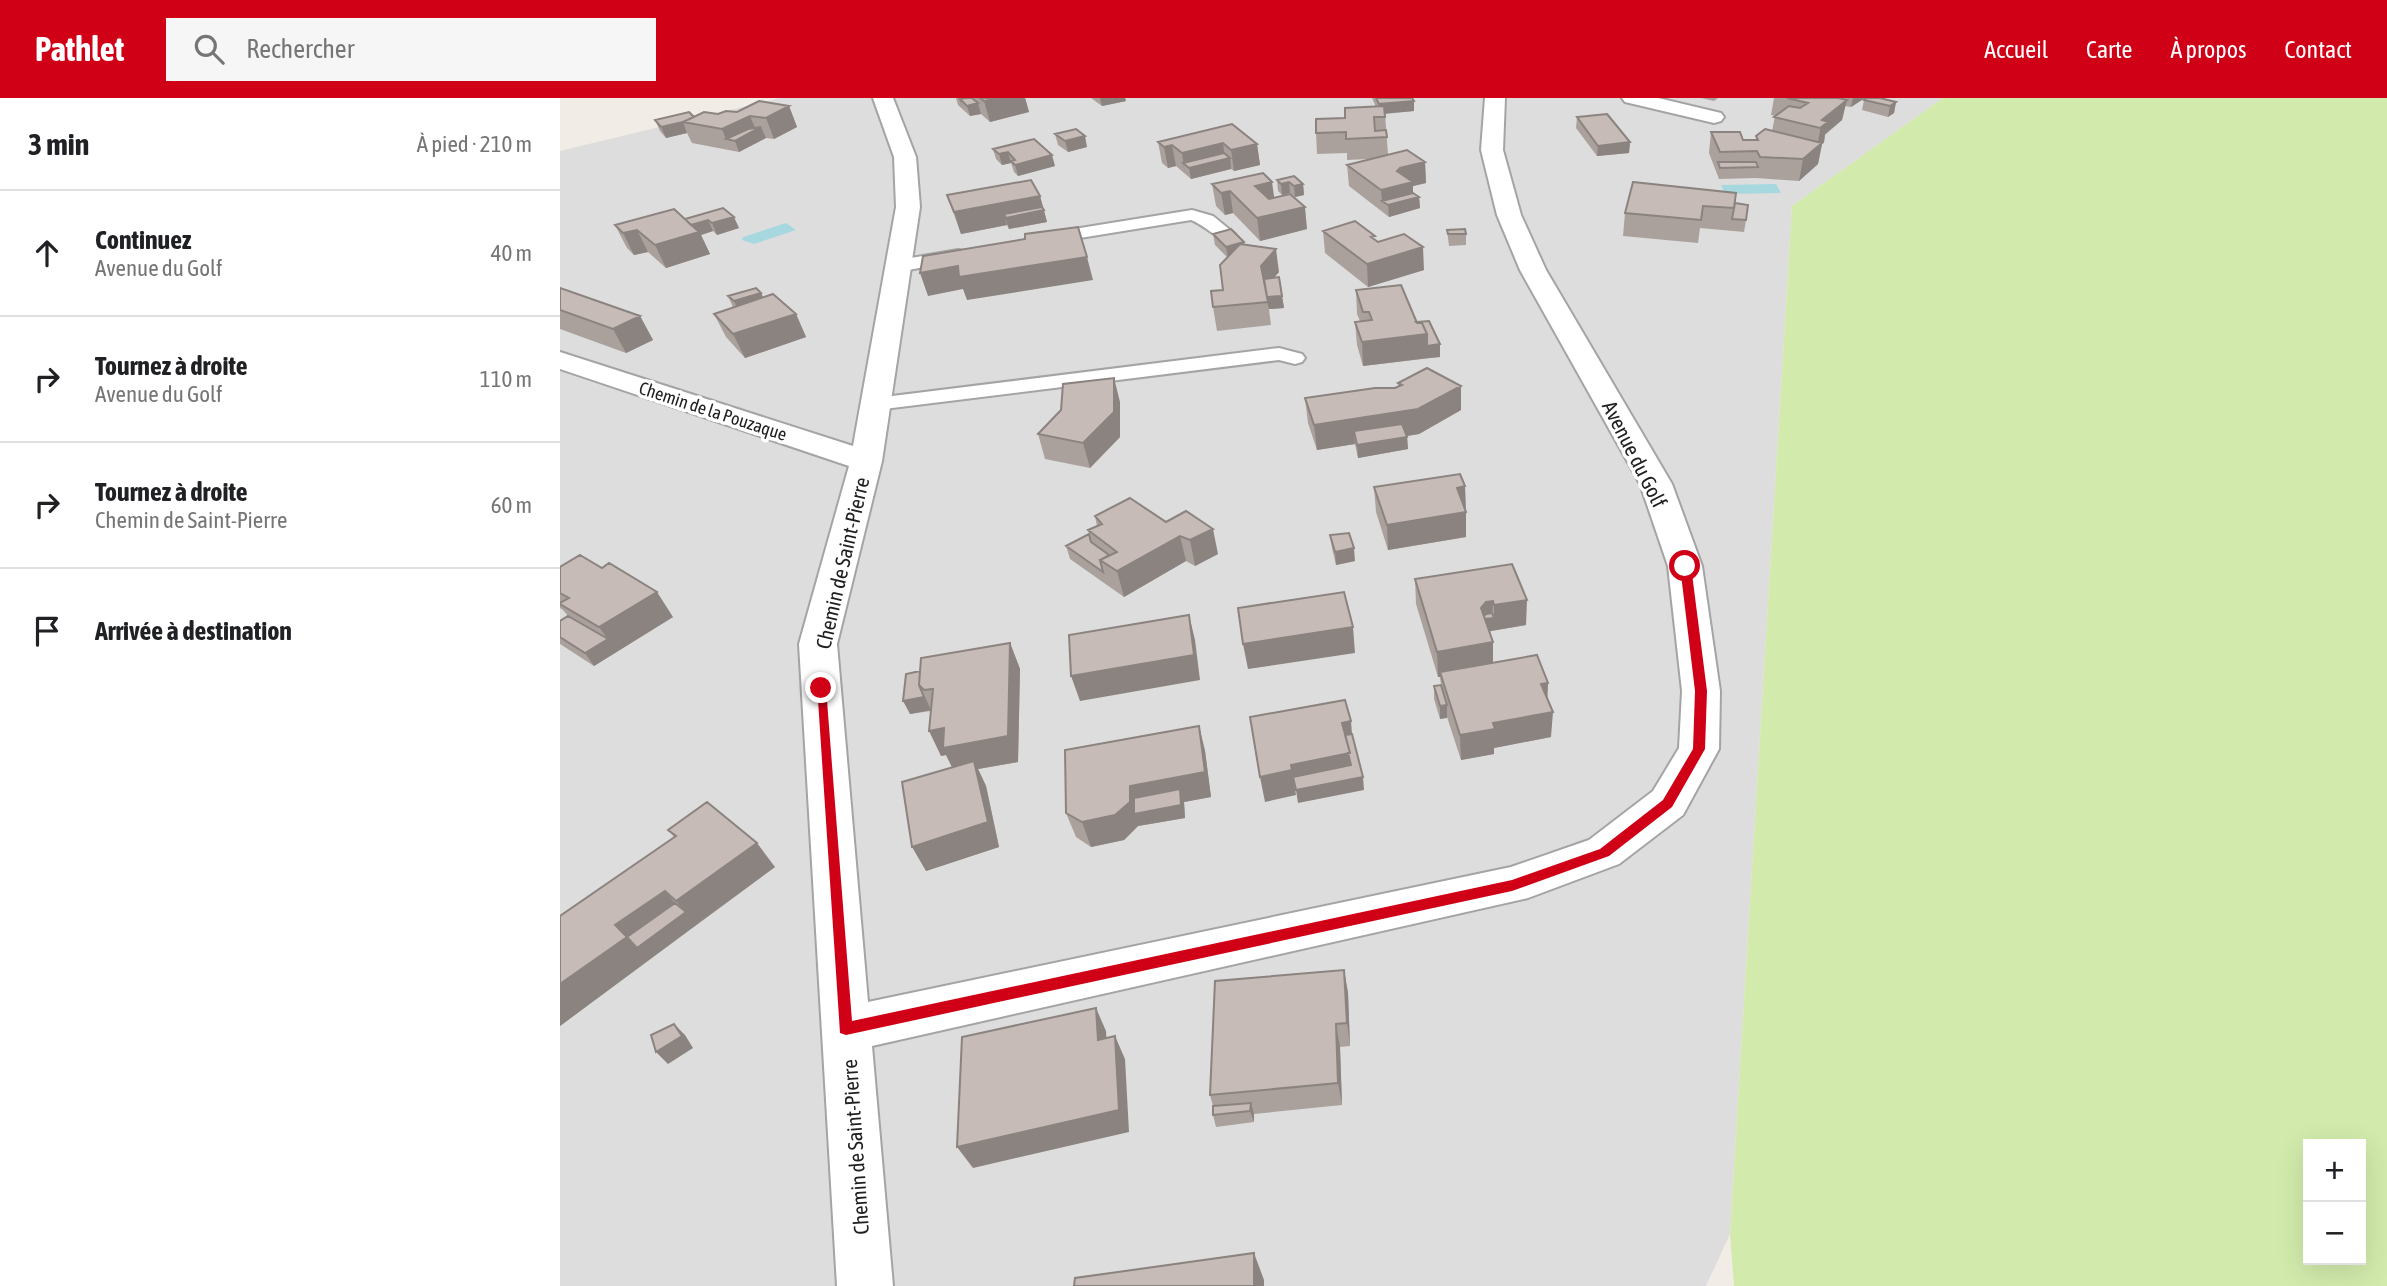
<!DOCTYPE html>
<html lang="fr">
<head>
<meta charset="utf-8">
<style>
  :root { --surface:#fff; --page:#f6f6f6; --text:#202124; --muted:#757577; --line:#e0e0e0; --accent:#d00016 }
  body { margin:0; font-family:"Asap Condensed",sans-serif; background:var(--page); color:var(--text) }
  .controls { position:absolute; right:21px; bottom:21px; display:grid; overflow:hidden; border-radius:0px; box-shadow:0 7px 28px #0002 }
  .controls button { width:63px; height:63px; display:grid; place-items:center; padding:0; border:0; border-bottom:2px solid var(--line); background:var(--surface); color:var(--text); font:35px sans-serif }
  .stop { position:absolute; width:21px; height:21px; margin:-16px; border:5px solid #d00016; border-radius:50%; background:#fff }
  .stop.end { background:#d00016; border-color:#fff; box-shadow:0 2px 7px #0008 }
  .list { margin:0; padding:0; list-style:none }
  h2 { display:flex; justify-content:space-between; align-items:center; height:91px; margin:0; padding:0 28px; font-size:30px }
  h2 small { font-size:23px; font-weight:400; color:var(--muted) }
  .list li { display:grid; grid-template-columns:46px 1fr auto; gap:21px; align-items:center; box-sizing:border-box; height:126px; padding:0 28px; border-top:2px solid var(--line) }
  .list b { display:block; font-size:26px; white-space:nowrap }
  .list p { margin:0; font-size:23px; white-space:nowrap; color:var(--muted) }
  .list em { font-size:23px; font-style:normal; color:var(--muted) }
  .icon { flex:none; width:38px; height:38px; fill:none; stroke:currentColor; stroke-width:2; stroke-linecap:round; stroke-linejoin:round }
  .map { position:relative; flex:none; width:1827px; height:1188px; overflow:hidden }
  header { display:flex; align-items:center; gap:42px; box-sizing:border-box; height:98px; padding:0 35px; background:var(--accent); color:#fff }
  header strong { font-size:33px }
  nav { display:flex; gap:38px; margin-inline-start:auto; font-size:24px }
  .search { width:490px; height:63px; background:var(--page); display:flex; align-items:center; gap:18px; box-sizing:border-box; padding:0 24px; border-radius:0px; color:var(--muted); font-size:26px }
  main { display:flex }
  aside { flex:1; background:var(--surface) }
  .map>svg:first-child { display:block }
  .residential { fill:#dedddd }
  .grass { fill:#d2ebac; fill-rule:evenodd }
  .water { fill:#a7d8df }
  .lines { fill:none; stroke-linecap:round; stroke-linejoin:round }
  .lane-casing { stroke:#a4a4a4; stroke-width:4 }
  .street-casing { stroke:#a4a4a4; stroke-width:4 }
  .lane { fill:#fff; fill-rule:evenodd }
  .street { fill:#fff; fill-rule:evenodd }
  .wall { fill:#aaa19d }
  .shaded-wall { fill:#8b837f }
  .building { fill:#c6bbb6; stroke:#8b837f; stroke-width:2 }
  .route { fill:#d00016 }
  .labels { text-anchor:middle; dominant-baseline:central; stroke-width:7; stroke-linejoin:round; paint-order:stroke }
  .far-street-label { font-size:18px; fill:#202020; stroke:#fff }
  .street-label { font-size:21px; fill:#202020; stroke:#fff }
</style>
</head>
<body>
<header>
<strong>Pathlet</strong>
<div class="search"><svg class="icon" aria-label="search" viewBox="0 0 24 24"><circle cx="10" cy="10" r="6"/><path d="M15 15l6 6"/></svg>Rechercher</div>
<nav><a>Accueil</a><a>Carte</a><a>À propos</a><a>Contact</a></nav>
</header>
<main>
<aside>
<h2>3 min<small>À pied · 210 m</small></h2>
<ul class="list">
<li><svg class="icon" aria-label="ahead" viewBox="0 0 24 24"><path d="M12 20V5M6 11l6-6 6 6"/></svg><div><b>Continuez</b><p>Avenue du Golf</p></div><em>40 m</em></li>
<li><svg class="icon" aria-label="right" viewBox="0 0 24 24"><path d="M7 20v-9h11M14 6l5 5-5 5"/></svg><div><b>Tournez à droite</b><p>Avenue du Golf</p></div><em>110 m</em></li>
<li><svg class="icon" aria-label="right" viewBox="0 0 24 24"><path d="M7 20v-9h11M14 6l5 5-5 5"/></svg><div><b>Tournez à droite</b><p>Chemin de Saint-Pierre</p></div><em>60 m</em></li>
<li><svg class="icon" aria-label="arrive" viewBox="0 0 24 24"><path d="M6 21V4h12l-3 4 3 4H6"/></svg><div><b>Arrivée à destination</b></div></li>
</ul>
</aside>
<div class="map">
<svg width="1827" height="1188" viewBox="0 0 1827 1188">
  <rect width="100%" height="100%" fill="#f1ece6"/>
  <path class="residential" d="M220 0H1383L1232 108 1170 1136 1146 1188H0V53Z"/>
  <path class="grass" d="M1383 0H1827V1188H1174L1170 1136 1232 108ZM1748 1046H1801V1162H1748Z"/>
  <path class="water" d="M1216 86 1221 95 1165 96 1161 87Z
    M226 125 236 132 194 146 182 142 183 139Z"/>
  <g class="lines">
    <g class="lane-casing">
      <path id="lane" d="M632 112 653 118 675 136 672 140C657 143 645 127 631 122L483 146 474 141 483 136Z
        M398 152 404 153 407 157 404 161 339 174 330 168 339 162Z
        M719 250 742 256 745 260 742 264 735 266 719 262 316 312 308 311 305 306 308 301 316 300Z"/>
    </g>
    <g class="street-casing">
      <path id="street" d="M313 0H333L356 59 360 109 322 363 277 546 308 904 951 769 1029 742 1093 693 1119 650 1122 593 1108 468 1080 386 960 172 937 117 921 52 925 0H945L943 52 961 117 986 172 1112 386 1142 468 1160 593 1159 651 1123 717 1059 766 968 800 312 948 333 1188H277L239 546 289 368 0 271V254L293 348 336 109 334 59Z
        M1062 0H1098L1161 15 1164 19 1161 23 1154 25 1065 4Z"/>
    </g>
    <use href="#lane" class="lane"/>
    <use href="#street" class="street"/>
  </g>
  <path class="wall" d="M396 0H465L469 14 430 24 421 16 410 18 398 7Z
    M531 0H565L566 3 542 8Z
    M812 0H852L854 3V13L825 16 828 56 865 64 866 85 853 88V95L859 99 860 110 829 119 789 88 787 67 809 61 787 62V55L757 56 756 35 785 20 816 9Z
    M1141 0H1158L1154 3Z
    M1214 0H1305L1291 9 1285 8 1282 22 1265 37 1264 44 1262 46 1258 66 1239 83 1196 80 1159 81 1149 55 1151 34 1183 42H1196V38L1212 33 1215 18 1211 17Z
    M1304 2 1336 4 1334 15 1328 19 1302 12Z
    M229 8 237 29 214 41 206 40 179 54 132 45 127 35 106 40 100 33 95 22 134 19Z
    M1017 19 1070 44 1069 55 1037 58 1016 30Z
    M495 36 527 49 508 54 498 47Z
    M598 44 697 46 700 67 674 73 671 71 631 81 616 68 608 70 602 65Z
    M433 51 495 68 458 78 454 74 451 65 442 67 436 61Z
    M717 82 743 86 744 97 735 99 730 95 722 97 718 93Z
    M652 86 714 99 747 131 700 143 673 115 665 117 656 108Z
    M387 97 480 98 487 124 449 131 447 127 401 136Z
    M1175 105 1186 122 1184 134 1140 130 1138 145 1063 138 1065 115Z
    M163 110 179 130 157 137 153 133 141 137 150 156 106 170 88 154 74 157 67 150 55 127 125 121Z
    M887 132 906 136V147L889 148Z
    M763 133 815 142 864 172 808 189 765 155Z
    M653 136 684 147 719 174 714 180 722 198 724 210 709 211 711 227 657 233 653 209 663 192 667 159 655 147Z
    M0 190 80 218 93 242 66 255 0 231Z
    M796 192 856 224 880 259 803 268 797 247 795 224 800 223 797 216Z
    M201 195 203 199 236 216 246 239 185 260 166 239 154 216 173 209 168 198Z
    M838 285 901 312 859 336 847 338 848 351 798 360 795 346 757 352 748 325 745 300 835 290 838 289Z
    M560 304V339L530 370 485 361 478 336 501 312Z
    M905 388 906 439 828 452 816 414 814 389Z
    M570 400 658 456 635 468 626 463 564 499 510 461 506 448 529 436 528 432 537 428 535 418Z
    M770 437 795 463 776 467 772 450Z
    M952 466 966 527 929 533 933 565 988 585 987 601 991 639 934 650V656L901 662 887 619 880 621 874 601V588L881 587 880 579H878L856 506 855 481Z
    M0 469 113 519 34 568 0 546V523L8 518 3 512 0 510Z
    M450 545 460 571 458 664 418 671 426 688 439 749 366 773 392 669 386 657 381 658 371 613 350 616 360 573Z
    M639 628 645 653 651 699 624 704 625 720 578 728 564 742 531 749 516 739 506 715Z
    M108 732 215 769 0 928V818L114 739Z
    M784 872 788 895 790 948 780 949 782 1007 694 1016V1024L656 1029 653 1017V1008L650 997Z"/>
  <path class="shaded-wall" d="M399 0H411L418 5 421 16 410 18 407 8 400 1 403 12Z
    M439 0H465L469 14 430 24 424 3Z
    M540 0H565L566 3 542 8Z
    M1293 0H1305L1291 9Z
    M1287 2 1282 22 1265 36 1264 44 1262 46 1258 66 1239 83 1243 61 1257 49 1262 22Z
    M854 3V13L819 16V6Z
    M1336 4 1334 15 1328 19 1330 8Z
    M229 8 237 29 214 41 206 20Z
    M190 18 196 32 201 29 206 40 179 54 175 43 166 41 162 31Z
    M123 24 127 35 106 40 101 29Z
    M525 38 527 49 508 54 505 43Z
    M1070 44 1069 55 1037 58 1038 48Z
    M663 45 665 61 670 60 671 71 631 81 629 70 623 65 625 76 622 55Z
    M697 46 700 67 674 73 671 52Z
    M612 47 616 68 608 70 604 49Z
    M448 54 451 65 442 67 439 56Z
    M492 57 495 68 458 78 455 67Z
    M865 64 866 85 853 88V101L859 99 860 110 829 119 828 107 822 103 821 92 840 70Z
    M712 84 715 105 695 88Z
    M729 84 730 95 722 97 721 86Z
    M743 86 744 97 735 99 734 88Z
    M670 93 673 115 665 117 661 95Z
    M480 98 487 124 449 131 444 116 447 127 401 136 394 114Z
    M745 109 747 131 700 143 697 120Z
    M174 119 179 130 157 137 152 125Z
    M148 122 153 133 141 137 150 156 106 170 95 147 126 128Z
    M77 132 88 154 74 157 63 135Z
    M684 144 685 156 668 160 666 149Z
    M863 149 864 172 808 189 807 166Z
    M716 151 719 174 705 190 701 168Z
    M527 159 533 182 407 202 403 191 368 198 360 175 398 168Z
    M201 195 207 207 180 216 174 203Z
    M722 198 724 210 709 211 706 200Z
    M236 216 246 239 185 260 173 236Z
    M80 218 93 242 66 255 53 231Z
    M867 236 868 260 803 268 802 244Z
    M880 246V259L868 260 867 248Z
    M554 280 560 304V339L530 370 523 345Z
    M901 288V312L859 336 797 346 794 333 795 346 757 352 754 327Z
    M847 339 848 351 798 360 797 347Z
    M905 388 906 413 897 390Z
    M906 414V439L828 452 827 427Z
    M653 431 658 456 635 468 630 442Z
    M620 438 626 463 564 499 557 473Z
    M794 450 795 463 776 467 775 454Z
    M97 494 113 519 34 568 25 555 48 541 39 529Z
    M967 502 966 527 920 535 921 510 926 504 933 503 932 520H934V507Z
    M629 517 635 542 640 582 520 603 511 578Z
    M793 529 795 555 688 571 683 546Z
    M933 544V570L880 574V579H878L877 554Z
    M450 545 460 571 458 664 418 671 426 688 439 749 366 773 352 749 395 675 386 657 381 658 369 633Z
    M988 585 987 610 981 586Z
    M365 599 371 612 350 616 343 603Z
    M887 607V620L880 621V608Z
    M993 614 991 639 934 650V656L901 662 900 637 933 625Z
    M791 623 793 649 787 650 782 625Z
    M639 628 645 653 651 699 624 704 625 720 578 728 564 742 531 749 522 724 570 688Z
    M790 655 792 680 734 685 736 697 705 704 700 679 731 667Z
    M803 679 804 692 738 705 736 692Z
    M197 745 215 769 136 827 116 803Z
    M105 793 124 816 126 814 136 827 0 928V886L55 827Z
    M784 872 788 895 790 948 787 925Z
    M536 910 546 933 548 965 538 942Z
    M114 926 125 937 133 950 108 966 96 954Z
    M776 926 780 949 782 1007 778 985Z
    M555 938 565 961 569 1034 413 1070 397 1049Z
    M691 1005 694 1016V1024L690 1013Z
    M694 1155 704 1182V1188H694Z"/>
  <path class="building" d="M406 0H412L418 5 407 8 400 1Z
    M420 0H439L424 3Z
    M816 0H852L854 3 819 6Z
    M1227 0H1278L1287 2 1262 22 1268 24 1260 30 1214 19 1229 8 1240 10 1248 5Z
    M1306 0H1320L1336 4 1330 8 1304 2Z
    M199 3 229 8 206 20 190 18 162 31 123 24 144 14 158 16 166 13 177 14Z
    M824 8 825 19H814L815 33 826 32 827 39 786 41V34L756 35V21L785 20V10Z
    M129 14 134 19 123 24 101 29 95 22Z
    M1047 16 1070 44 1038 48 1017 19Z
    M672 26 697 46 671 52 663 45 622 55 612 47 604 49 598 44Z
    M201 29 175 43 166 41 188 31Z
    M516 31 525 38 505 43 495 36Z
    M1205 31 1262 45 1243 61 1200 59 1197 53 1160 54 1151 34H1180L1183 42H1198L1196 38Z
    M474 41 492 57 455 67 451 63 455 62 448 54 439 56 433 51Z
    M847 52 865 64 840 70 837 73 853 84 821 92 787 67Z
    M664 55 670 60 629 70 623 65Z
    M1158 64H1196L1198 69 1160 70Z
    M703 75 712 84 695 88 709 101 730 96 745 109 697 120 670 93 661 95 652 86Z
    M734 78 743 86 734 88 729 84 721 86 717 82Z
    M471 82 480 98 394 114 387 97Z
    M1073 84 1176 95 1174 110 1143 108 1141 122 1065 115Z
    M853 95 859 99 828 107 822 103Z
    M1175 105 1188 107 1186 122 1172 121Z
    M482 109 484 112 446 120 444 116Z
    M163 110 174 119 152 125 148 122 131 127 125 121Z
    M114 111 139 134 95 147 77 132 63 135 55 127Z
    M795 123 815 138 811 139 818 144 844 136 863 149 807 166 763 133Z
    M518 129 527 159 399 179 398 168 360 175 363 158 465 141V136Z
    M671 131 684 144 666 149 653 136Z
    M905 131 906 136H888L887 132Z
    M680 146 716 151 701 168 708 204 653 209 651 193 663 192 660 167Z
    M719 179 722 198 707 199 704 181Z
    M841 187 857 225H862L867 236 802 244 795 224 812 222 809 214H803L796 192Z
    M0 190 80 218 53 231 0 212Z
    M196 190 201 195 174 203 168 198Z
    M213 196 236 216 173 236 154 216Z
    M869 223 880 246 867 248V236L862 225H857L856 224Z
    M867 270 901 288 858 311 754 327 745 300 815 290H835L842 287 838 285Z
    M554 280V314L523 345 478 336 501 312 503 286Z
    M842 326 847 339 797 347 794 333Z
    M900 376 905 388 897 390 906 414 827 427 814 389Z
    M570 400 606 424 626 413 653 431 630 442 620 438 557 473 540 462 557 454 528 432 542 426 535 418Z
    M789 435 794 450 775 454 770 437Z
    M529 436 531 444 549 457 540 462 543 474 506 448Z
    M20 457 42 470 49 465 97 494 39 529 0 506V505L9 500 0 495V469Z
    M952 466 967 502 934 507 933 503 926 504 921 510 933 544 877 554 855 481Z
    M784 494 793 529 683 546 678 510Z
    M932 515 934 520 925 521 924 518 926 516Z
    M629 517 634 557 511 578 509 537Z
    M8 518 48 541 25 555 0 539V523Z
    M450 545 448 638 383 650 384 630 369 633 373 591 364 592 359 587 361 560Z
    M977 557 988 585 981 586 993 614 933 625 935 631 900 637 880 574Z
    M360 573 359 587 364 599 343 603 346 576Z
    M881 587 887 607 880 608 874 588Z
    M785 602 791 623 782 625 790 655 731 667 732 672 700 679 690 619Z
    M639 628 645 674 570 688V704L555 717 522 724 506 715 505 652Z
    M792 636 803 679 736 692 733 679 791 667 788 655H790L785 637Z
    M414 663 428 724 352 749 342 684Z
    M620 691 621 707 574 716V700Z
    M147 704 197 745 116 803 105 793 55 827 67 839 0 886V818L116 738 108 732Z
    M115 805 126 814 77 850 67 839Z
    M784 872 787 925 776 926 778 985 650 997 655 883Z
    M536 910 538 942 555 938 559 1012 397 1049 402 939Z
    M114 926 122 938 96 954 91 937Z
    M691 1005 690 1013 653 1017V1008Z
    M694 1155V1188H514L515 1180Z"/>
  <path class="route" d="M1125 465 1131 468 1147 593 1145 651 1112 709 1049 758 952 793 286 937 280 935 257 587H265L266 590 292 923 952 782 1040 751 1103 702 1133 651 1135 593 1120 468Z"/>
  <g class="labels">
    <g class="far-street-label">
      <text transform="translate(153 313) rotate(18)">Chemin de la Pouzaque</text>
    </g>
    <g class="street-label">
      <text transform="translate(1075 356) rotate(63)">Avenue du Golf</text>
      <text transform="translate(282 465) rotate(-77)">Chemin de Saint-Pierre</text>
      <text transform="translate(295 1049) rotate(-94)">Chemin de Saint-Pierre</text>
    </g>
  </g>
</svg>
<div class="controls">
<button>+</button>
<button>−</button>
</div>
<div class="stop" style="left:1125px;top:468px"></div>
<div class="stop end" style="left:261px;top:590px"></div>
</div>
</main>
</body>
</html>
